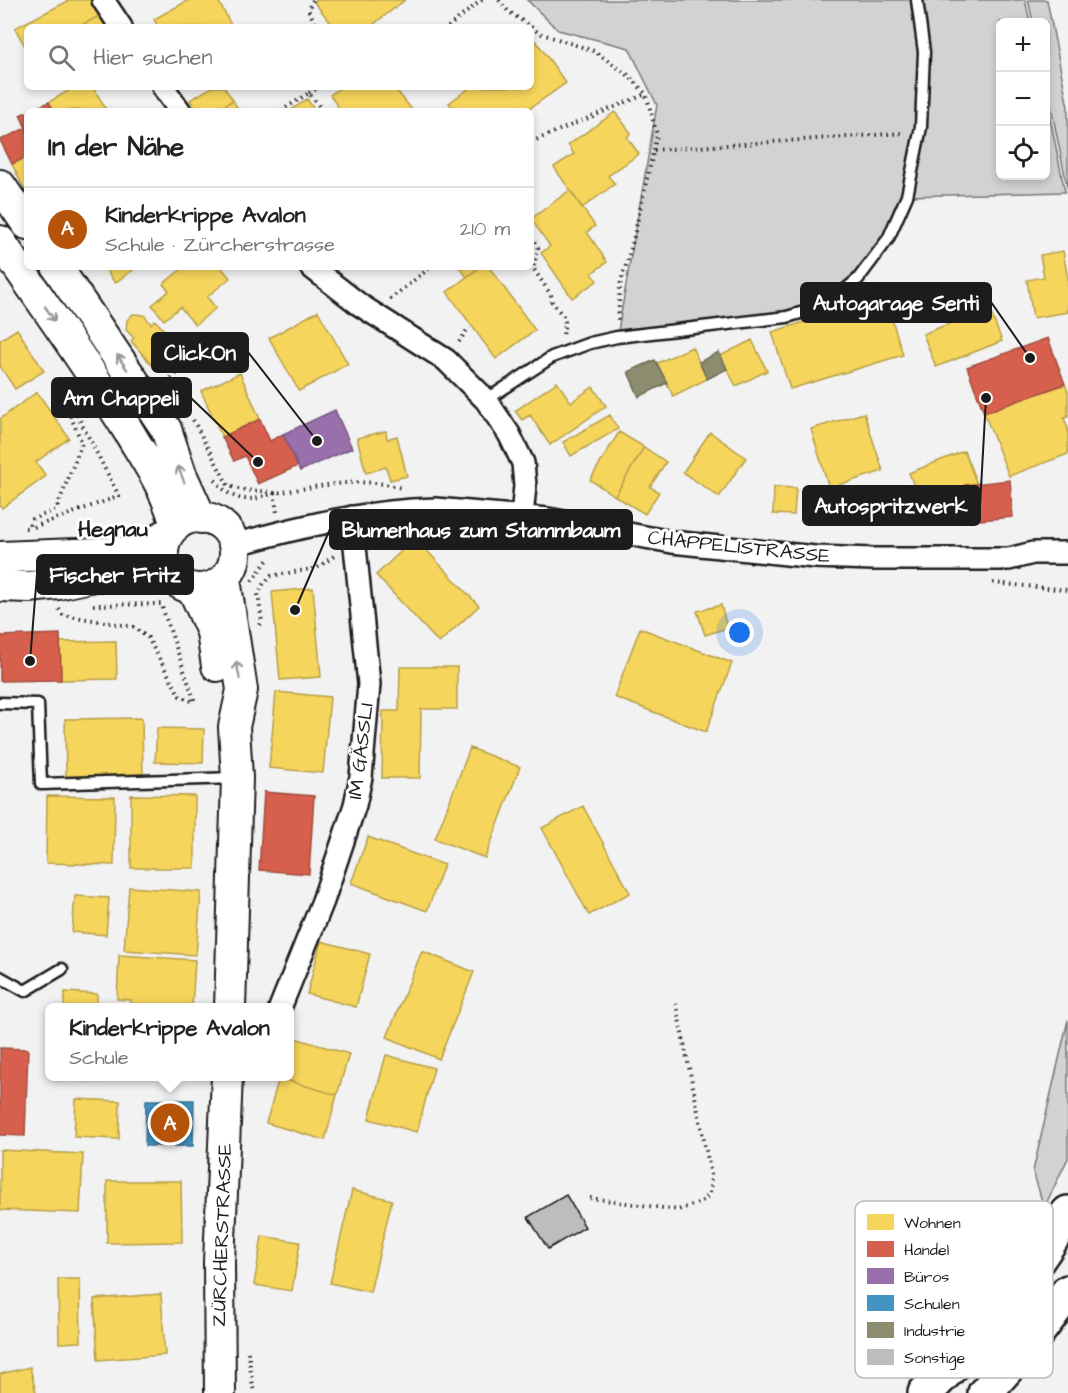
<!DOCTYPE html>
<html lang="de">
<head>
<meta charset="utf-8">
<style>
  :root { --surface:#fff; --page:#f6f6f6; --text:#222; --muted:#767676; --line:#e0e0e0; --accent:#b45309 }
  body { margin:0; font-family:"Architects Daughter",sans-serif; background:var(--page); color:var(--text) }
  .controls { position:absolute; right:18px; top:18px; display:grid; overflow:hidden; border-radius:9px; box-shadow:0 3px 9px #0003 }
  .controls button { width:54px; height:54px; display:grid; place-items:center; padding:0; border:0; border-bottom:2px solid var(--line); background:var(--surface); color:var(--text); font:30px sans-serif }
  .you { position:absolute; left:740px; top:633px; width:21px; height:21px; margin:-15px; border:4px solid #fff; border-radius:50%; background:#1a73e8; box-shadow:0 0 0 9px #1a73e833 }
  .badge { display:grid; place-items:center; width:39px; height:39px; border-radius:50%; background:var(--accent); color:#fff; font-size:20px; font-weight:700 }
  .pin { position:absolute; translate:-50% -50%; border:3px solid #fff; box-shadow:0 2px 6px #0006 }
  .popup { position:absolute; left:45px; top:1003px; width:249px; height:78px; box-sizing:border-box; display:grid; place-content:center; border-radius:9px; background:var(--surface); filter:drop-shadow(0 2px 4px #0005); font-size:20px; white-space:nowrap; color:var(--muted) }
  .popup b { font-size:22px; color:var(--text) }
  .popup::after { content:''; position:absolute; left:50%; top:100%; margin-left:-12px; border:12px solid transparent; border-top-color:var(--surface) }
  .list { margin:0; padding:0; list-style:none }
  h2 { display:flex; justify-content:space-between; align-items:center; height:78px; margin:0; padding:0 24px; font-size:26px }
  h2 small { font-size:20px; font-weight:400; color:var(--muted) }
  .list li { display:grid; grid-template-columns:39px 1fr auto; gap:18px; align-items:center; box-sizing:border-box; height:84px; padding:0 24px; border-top:2px solid var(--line) }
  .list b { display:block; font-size:22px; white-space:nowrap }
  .list p { margin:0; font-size:20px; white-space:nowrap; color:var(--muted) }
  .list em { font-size:20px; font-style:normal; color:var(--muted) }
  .icon { flex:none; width:33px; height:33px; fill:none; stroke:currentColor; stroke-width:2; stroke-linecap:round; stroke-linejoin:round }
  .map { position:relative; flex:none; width:1068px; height:1393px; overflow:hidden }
  .search { position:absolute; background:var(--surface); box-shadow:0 3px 9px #0003; left:24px; top:24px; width:510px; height:66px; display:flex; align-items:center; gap:15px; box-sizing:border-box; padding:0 21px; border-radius:9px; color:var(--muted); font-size:22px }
  .panel { position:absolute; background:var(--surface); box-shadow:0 3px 9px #0003; left:24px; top:108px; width:510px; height:162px; border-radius:9px }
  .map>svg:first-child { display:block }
  .green { fill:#d2d2d2; stroke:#777; stroke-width:1.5 }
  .homes { fill:#f6d55c; stroke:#b59e49; stroke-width:1.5 }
  .shops { fill:#d6604d; stroke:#9e4c3e; stroke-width:1.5 }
  .offices { fill:#9970ab; stroke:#745780; stroke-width:1.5 }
  .schools { fill:#4393c3; stroke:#376f91; stroke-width:1.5 }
  .industry { fill:#8c8c6e; stroke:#6a6a55; stroke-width:1.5 }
  .building { fill:#bdbdbd; stroke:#1c1c1c; stroke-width:1.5 }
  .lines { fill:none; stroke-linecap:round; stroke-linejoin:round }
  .service-casing { stroke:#1c1c1c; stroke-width:15 }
  .minor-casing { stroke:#1c1c1c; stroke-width:26 }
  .secondary-casing { stroke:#1c1c1c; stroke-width:34 }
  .motorway-casing { stroke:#1c1c1c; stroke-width:38 }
  .path { stroke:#1c1c1c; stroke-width:4; stroke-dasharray:1.5 4.5; stroke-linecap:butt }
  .service { stroke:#fff; stroke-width:10 }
  .minor { stroke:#fff; stroke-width:21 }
  .secondary { stroke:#fff; stroke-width:30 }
  .motorway { stroke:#fff; stroke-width:33 }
  .oneway { stroke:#999 }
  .labels { text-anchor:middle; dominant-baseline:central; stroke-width:6; stroke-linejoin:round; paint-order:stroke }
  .street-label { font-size:20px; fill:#1c1c1c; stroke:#fff }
  .quarter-label { font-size:22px; font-weight:bold; fill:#1c1c1c; stroke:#fff }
  .key { fill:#fff; stroke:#bbb; stroke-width:1.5 }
  .key-label { font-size:16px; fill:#1c1c1c }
  .leader { fill:none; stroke:#1c1c1c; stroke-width:2 }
  .callout-dot { fill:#1c1c1c; stroke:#fff; stroke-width:2 }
  .callout { fill:#1c1c1c; stroke:#1c1c1c; stroke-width:2 }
  .callout-label { font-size:21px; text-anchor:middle; font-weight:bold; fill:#fff }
</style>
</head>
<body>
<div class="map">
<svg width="1068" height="1393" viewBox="0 0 1068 1393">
  <rect width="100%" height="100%" fill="#f2f2f2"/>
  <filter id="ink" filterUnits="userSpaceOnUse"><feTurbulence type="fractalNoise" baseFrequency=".0167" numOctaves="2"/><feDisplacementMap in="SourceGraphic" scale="12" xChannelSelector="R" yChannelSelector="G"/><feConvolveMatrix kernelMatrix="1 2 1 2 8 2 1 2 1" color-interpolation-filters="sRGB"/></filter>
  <g filter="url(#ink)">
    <path class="green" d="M527 0H1025L1030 22H1000V176H1046V98L1065 192 907 196 888 239 827 305 787 317 617 337 657 105 629 48 558 30Z
      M1028 0H1047L1068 107V191L1046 82V22H1033Z
      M1068 1020V1158L1044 1208 1033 1171Z"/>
    <path class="homes" d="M70 0H93L101 15 78 27H27V50L15 28Z
      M189 0H218L232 27H158L154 19Z
      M316 0H405L370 27H334L314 2Z
      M101 15 107 27H78Z
      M536 41 566 83 526 111H455L449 103 471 87H531V45Z
      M75 87H93L106 109 54 111 49 102Z
      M212 87H224L233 100 216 111H197L190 100Z
      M341 87H394L413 111H341L330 95Z
      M307 99 315 111H290Z
      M233 100 239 111H216Z
      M615 112 631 133 627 137 639 154 608 176 615 184 582 208 554 167 574 154 568 145Z
      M27 157V195L12 164Z
      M570 190 595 226 587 232 607 262 592 273 597 281 572 298 541 253 550 246 531 219Z
      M1063 251 1068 280V312L1033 318 1027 280 1044 277 1040 255Z
      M104 267H137L115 283Z
      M184 267H221L230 278 207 297 216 308 195 325 180 307 164 320 152 305 169 291 163 284Z
      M459 267H480L467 277Z
      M480 267H489L535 330 496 359 447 292Z
      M885 297 903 355 790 389 772 332Z
      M989 308 1002 341 936 367 923 334Z
      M318 311 348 364 299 391 269 338Z
      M133 314 144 315 151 324 155 320 182 350 158 372 131 341 134 338 126 330 127 320Z
      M17 329 44 371 15 389 0 366V340Z
      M752 340 767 371 736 386 720 356Z
      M692 347 707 379 673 396 657 363Z
      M240 373 260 419 222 437 201 391Z
      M557 382 571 402 593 387 606 406 550 445 530 415 522 420 515 411Z
      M1065 384 1068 392V417L1064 418 1068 429V454L1009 476 984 413Z
      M37 392 69 438 36 462 46 476 2 508 0 505V419Z
      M864 413 883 471 829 488 811 429Z
      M610 415 618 429 571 456 563 442Z
      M386 431 387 439 397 436 407 476 390 480 386 467 366 473 357 438Z
      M619 432 644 447 615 496 590 480Z
      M710 432 746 458 719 497 683 472Z
      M644 447 666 462 650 487 659 492 645 514 615 496Z
      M964 451 977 484 965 485 967 500 926 516 909 473Z
      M774 487 796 488 794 515 773 514Z
      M415 538 479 606 439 643 376 575Z
      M313 588 321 677 280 680 272 592Z
      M721 605 727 628 705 635 697 611Z
      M640 628 732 663 706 732 614 697Z
      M116 641 117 679 61 680 60 642Z
      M400 667H457V709H421L420 778H382L383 711H399Z
      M276 692 330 697 323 773 269 768Z
      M142 718 143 778H66L65 719Z
      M157 728 204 729 203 763 155 762Z
      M470 748 520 767 485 858 435 839Z
      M131 795 195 796V868H131Z
      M47 796 115 797 114 865 46 863Z
      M583 806 630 893 589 915 542 828Z
      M368 837 444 865 427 911 351 883Z
      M129 887 201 892 196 955 124 950Z
      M75 896 109 898 106 935 72 932Z
      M321 941 370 954 356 1007 307 994Z
      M422 951 474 972 439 1059 387 1037Z
      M119 955 195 960 192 1008H130L131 1000 117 999Z
      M65 992 97 994V1008H64Z
      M291 1037 349 1054 337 1095 279 1078V1076H290Z
      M386 1055 434 1068 417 1132 369 1119Z
      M57 1076H106V1082L57 1080Z
      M279 1078 337 1095 325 1140 266 1123Z
      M76 1099 120 1101 119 1139 74 1137Z
      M0 1150 83 1154 80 1213 0 1210Z
      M107 1181H181L182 1242 107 1243Z
      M352 1190 392 1200 370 1292 330 1283Z
      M262 1236 300 1242 292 1291 254 1285Z
      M58 1279H80L81 1342 59 1343Z
      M161 1294 165 1355 98 1360 94 1299Z
      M30 1367 36 1393H0V1374Z"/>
    <path class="shops" d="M49 102 54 111H29Z
      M27 112V157L12 164 0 140 26 128 20 115Z
      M1048 338 1065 384 984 413 967 367Z
      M260 419 270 441 283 434 298 466 258 484 245 456 234 461 222 437Z
      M1010 480 1013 517 969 521 965 485Z
      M60 634 61 680 0 681V636Z
      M264 792 314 796 309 874 259 870Z
      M0 1048 28 1049 25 1136 0 1135Z"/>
    <path class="offices" d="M335 410 352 448 300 471 283 434Z"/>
    <path class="schools" d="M146 1100H194L193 1146H145Z"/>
    <path class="industry" d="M719 352 727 369 707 379 699 362Z
      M655 360 667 383 639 397 628 372Z"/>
    <path class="building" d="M566 1195 585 1227 548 1249 528 1217Z"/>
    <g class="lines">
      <g class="service-casing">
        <path id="service" d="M486 400 552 357 590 343 617 337 787 317 827 305 858 279 888 239 907 196 921 127 924 52 917 0
          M0 703 38 704 41 784 236 778
          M0 977 25 991 62 969"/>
      </g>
      <g class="minor-casing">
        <path id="minor" d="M103 0 121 27
          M163 87 180 111
          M311 267 360 305 446 360 486 400 509 434 523 463 525 486 522 516
          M234 545C299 527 368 510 436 509L548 519 672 542 815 557 873 559H1009L1033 553H1068
          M280 1008 323 901 355 805 361 777 369 684 352 517"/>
      </g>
      <g class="secondary-casing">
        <path id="secondary" d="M0 185 27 224
          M0 241C43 304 89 367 129 432 148 464 166 488 176 526
          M57 267 166 429 181 474 201 518
          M163 553a36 36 0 1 1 72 0a36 36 0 1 1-72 0Z
          M0 557 127 552 139 549 169 533
          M225 579 242 690 234 727 237 778 230 1008
          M0 586 29 587 58 584 95 576 141 574 173 578
          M193 589 212 632 217 666
          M220 1393 219 1262 227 1076"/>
      </g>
      <g class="motorway-casing">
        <path id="motorway" d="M925 1393C981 1340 1028 1278 1068 1213
          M985 1393 1034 1337 1068 1292"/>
      </g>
      <path class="path" d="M313 0 308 9 317 27
        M499 0 508 11 531 27
        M448 27 482 0
        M531 27 539 33 594 51 628 75 646 94 657 135 632 245 620 285 618 321
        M309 93 320 87
        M281 111 309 93 323 111
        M531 142 646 94
        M654 150 904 133
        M531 237 538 248 533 268 551 295 552 302 563 316 565 322 563 336
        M390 299 431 267
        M459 342 469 327
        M166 382 193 360
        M193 420 228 485C243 493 258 489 274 493 314 488 361 475 401 488
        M215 480C233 502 247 503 274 493L277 512
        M34 527 119 496 74 409
        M25 528H28L32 519 56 510 82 443 70 415 74 409V396
        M252 581 269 558
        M993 583 1068 590
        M93 605 161 604 195 702
        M59 609 63 615 134 627 148 638 180 696 194 702
        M260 625 262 622 258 594 264 583 271 576 317 568 334 556
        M590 1198 678 1210 701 1202 710 1194 711 1175 676 1004
        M248 1352 254 1393"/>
      <use href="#service" class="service"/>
      <use href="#minor" class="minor"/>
      <use href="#secondary" class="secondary"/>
      <use href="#motorway" class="motorway"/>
    </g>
    <defs><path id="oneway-shaft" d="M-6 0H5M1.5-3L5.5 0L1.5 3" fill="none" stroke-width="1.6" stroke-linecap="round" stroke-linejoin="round" transform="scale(1.5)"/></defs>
    <g class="oneway">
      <use href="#oneway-shaft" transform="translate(50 314) rotate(56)"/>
      <use href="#oneway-shaft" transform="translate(122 362) rotate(-124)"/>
      <use href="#oneway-shaft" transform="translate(181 474) rotate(-112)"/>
      <use href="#oneway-shaft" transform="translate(238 670) rotate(-100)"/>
    </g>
  </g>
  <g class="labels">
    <g class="street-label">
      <text transform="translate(739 547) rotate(6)">CHAPPELISTRASSE</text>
      <text transform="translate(361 751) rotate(-83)">IM GÄSSLI</text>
      <text transform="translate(222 1235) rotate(-88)">ZÜRCHERSTRASSE</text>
    </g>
    <g class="quarter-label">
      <text x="113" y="529">Hegnau</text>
    </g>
  </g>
  <rect x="855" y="1201" width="198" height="177" rx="9" class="key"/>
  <rect x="867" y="1214" width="27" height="16" fill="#f6d55c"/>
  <rect x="867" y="1241" width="27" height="16" fill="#d6604d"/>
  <rect x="867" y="1268" width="27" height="16" fill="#9970ab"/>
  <rect x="867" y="1295" width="27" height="16" fill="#4393c3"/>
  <rect x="867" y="1322" width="27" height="16" fill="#8c8c6e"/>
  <rect x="867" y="1349" width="27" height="16" fill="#bdbdbd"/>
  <g class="key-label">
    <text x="904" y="1228">Wohnen</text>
    <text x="904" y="1255">Handel</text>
    <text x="904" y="1282">Büros</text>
    <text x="904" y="1309">Schulen</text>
    <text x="904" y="1336">Industrie</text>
    <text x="904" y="1363">Sonstige</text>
  </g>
  <path class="leader" d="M1030 358L991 302M317 441L248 352M258 462L191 398M986 398L980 506M295 610L330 529M30 661L37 574"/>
  <g class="callout-dot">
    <circle cx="1030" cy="358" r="6"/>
    <circle cx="317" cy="441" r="6"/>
    <circle cx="258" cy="462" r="6"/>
    <circle cx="986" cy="398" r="6"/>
    <circle cx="295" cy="610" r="6"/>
    <circle cx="30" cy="661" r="6"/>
  </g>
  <g class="callout">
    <rect x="801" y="283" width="190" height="39" rx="6"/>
    <rect x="152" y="333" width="96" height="39" rx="6"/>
    <rect x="52" y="378" width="139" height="39" rx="6"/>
    <rect x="803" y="486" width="177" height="39" rx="6"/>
    <rect x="330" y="510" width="302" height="39" rx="6"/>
    <rect x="37" y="555" width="156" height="39" rx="6"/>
  </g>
  <g class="callout-label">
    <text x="896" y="310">Autogarage Senti</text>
    <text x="200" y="360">ClickOn</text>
    <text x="121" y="405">Am Chappeli</text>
    <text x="891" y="513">Autospritzwerk</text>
    <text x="481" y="537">Blumenhaus zum Stammbaum</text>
    <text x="115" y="582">Fischer Fritz</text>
  </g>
</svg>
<div class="controls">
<button>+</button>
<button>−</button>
<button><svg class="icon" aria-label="locate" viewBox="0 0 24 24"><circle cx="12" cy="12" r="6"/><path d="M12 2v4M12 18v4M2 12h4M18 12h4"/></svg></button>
</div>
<div class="you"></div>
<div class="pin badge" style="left:170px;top:1123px">A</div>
<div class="popup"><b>Kinderkrippe Avalon</b>Schule</div>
<div class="search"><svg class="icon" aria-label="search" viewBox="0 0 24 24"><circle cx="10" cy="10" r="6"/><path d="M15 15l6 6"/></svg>Hier suchen</div>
<section class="panel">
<h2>In der Nähe<small></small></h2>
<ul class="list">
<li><span class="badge">A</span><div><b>Kinderkrippe Avalon</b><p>Schule · Zürcherstrasse</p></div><em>210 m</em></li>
</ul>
</section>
</div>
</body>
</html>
